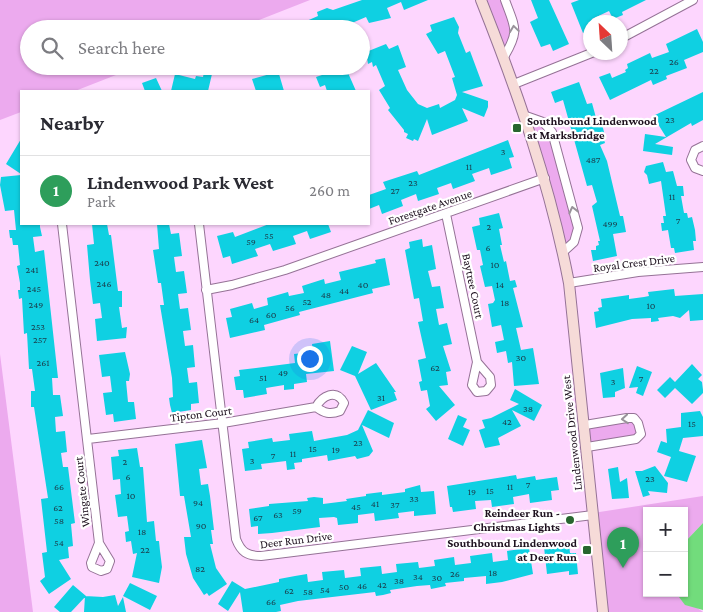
<!DOCTYPE html>
<html lang="en">
<head>
<meta charset="utf-8">
<style>
  :root { --surface:#fff; --page:#f2f2f3; --text:#2b2b33; --muted:#7c7c81; --line:#e1e1e2; --accent:#111827 }
  body { margin:0; font-family:"Crimson Pro",serif; background:var(--page); color:var(--text) }
  .controls { position:absolute; right:15px; bottom:15px; display:grid; overflow:hidden; border-radius:0px; box-shadow:0 1px 4px #0004 }
  .controls button { width:45px; height:45px; display:grid; place-items:center; padding:0; border:0; border-bottom:1px solid var(--line); background:var(--surface); color:var(--text); font:25px sans-serif }
  .compass { position:absolute; left:583px; top:15px; width:45px; height:45px; border-radius:50%; background:var(--surface); box-shadow:0 1px 4px #0004; rotate:335deg }
  .you { position:absolute; left:309px; top:358px; width:18px; height:18px; margin:-12px; border:4px solid #fff; border-radius:50%; background:#1a73e8; box-shadow:0 0 0 8px #1a73e833 }
  .badge { display:grid; place-items:center; width:32px; height:32px; border-radius:50%; background:var(--accent); color:#fff; font-size:16px; font-weight:700 }
  .pin { position:absolute; translate:-50% -41px; filter:drop-shadow(0 1px 2px #0008) }
  .pin::after { content:''; position:absolute; top:26px; width:18px; height:15px; background:inherit; clip-path:polygon(0 0,100% 0,50% 100%) }
  .list { margin:0; padding:0; list-style:none }
  h2 { display:flex; justify-content:space-between; align-items:center; height:65px; margin:0; padding:0 20px; font-size:21px }
  h2 small { font-size:16px; font-weight:400; color:var(--muted) }
  .list li { display:grid; grid-template-columns:32px 1fr auto; gap:15px; align-items:center; box-sizing:border-box; height:70px; padding:0 20px; border-top:1px solid var(--line) }
  .list b { display:block; font-size:19px; white-space:nowrap }
  .list p { margin:0; font-size:16px; white-space:nowrap; color:var(--muted) }
  .list em { font-size:16px; font-style:normal; color:var(--muted) }
  .icon { flex:none; width:28px; height:28px; fill:none; stroke:currentColor; stroke-width:2; stroke-linecap:round; stroke-linejoin:round }
  .map { position:relative; flex:none; width:703px; height:612px; overflow:hidden }
  .search { position:absolute; background:var(--surface); box-shadow:0 1px 4px #0004; left:20px; top:20px; width:350px; height:55px; display:flex; align-items:center; gap:12px; box-sizing:border-box; padding:0 18px; border-radius:28px; color:var(--muted); font-size:19px }
  .panel { position:absolute; background:var(--surface); box-shadow:0 1px 4px #0004; left:20px; top:90px; width:350px; height:135px; border-radius:0px }
  .map>svg:first-child { display:block }
  .green { fill:#ecaaee }
  .water { fill:#72dc7c }
  .building { fill:#0fd0e2 }
  .lines { fill:none; stroke-linecap:round; stroke-linejoin:round }
  .street-casing { stroke:#957296; stroke-width:10 }
  .secondary-casing { stroke:#957296; stroke-width:12 }
  .street { stroke:#fff; stroke-width:8 }
  .secondary { stroke:#f6dbd8; stroke-width:10 }
  .oneway { stroke:#99939a }
  .poi-dot { fill:#28662f; stroke:#fff; stroke-width:2 }
  .labels { text-anchor:middle; dominant-baseline:central; stroke-width:4.5; stroke-linejoin:round; paint-order:stroke }
  .number-label { font-size:10px; fill:#1a404f }
  .poi-label { font-size:12px; font-weight:bold; fill:#1d101e; stroke:#fff; text-anchor:end }
  .street-label { font-size:12px; fill:#1d101e; stroke:#fff }
</style>
</head>
<body>
<div class="map">
<svg width="703" height="612" viewBox="0 0 703 612">
  <rect width="100%" height="100%" fill="#fdd6fe"/>
  <path class="green" d="M0 0H310L236 29H29V66H139L75 91H21V112L0 120Z
    M481 0H505L515 30 504 57Z
    M526 116 548 127 578 234 563 252Z
    M0 354 33 612H0Z
    M634 418 641 434 587 447 585 425Z
    M703 496V523L684 543V511H647V593H676L703 612H603L593 513Z"/>
  <path class="water" d="M703 523V610L685 605 676 593H684V543Z"/>
  <path class="building" d="M362 0H428L404 10 401 2 387 8 391 18 369 23 366 17 352 23 354 29H288L318 16 317 12 327 8 333 10Z
    M531 0H549L569 44 553 51 550 44 541 47 530 22 538 18Z
    M579 0H646L622 12 623 15 613 19 609 11 592 19 590 30 583 33 571 3Z
    M454 17 459 27 458 33 466 53 470 51 483 86 462 92 488 101V107L484 117 462 108 468 121 432 135 427 119 418 141 414 139 413 141 406 138 408 134 404 132V130L388 110 390 108 379 90 385 86 376 65 373 67 372 62 368 64 366 52 386 44 389 49 398 45 406 67 398 70 407 90 418 104 427 108 439 104 440 108 455 100 457 95 452 78 455 77 445 51 438 54 426 34 432 31 430 25Z
    M697 29 703 42V52L684 60 687 68 666 76 667 79 653 85 651 80 610 100 599 77 610 73 612 78 626 72 625 70 628 68 627 64 650 53 652 58 669 52 666 44Z
    M259 66H284L279 74 284 91H256L252 79 270 74Z
    M326 66H345L356 91H327L325 85 320 87 316 77 322 75 319 69Z
    M204 72 212 74 208 91H171L175 74 195 79 196 76 203 77Z
    M156 78 162 91H145L142 83Z
    M579 82 587 104 592 103 598 125 602 124 605 136 603 137 605 143 600 145 607 161 620 216H623L626 232 613 234 617 256 593 261 591 250H596V246L599 245 598 241H600L592 206 597 202 592 185 587 186 563 100 555 103 551 92Z
    M703 92V120L692 126 691 123 655 144 673 147 672 155 643 151 645 134 666 137 653 116Z
    M21 139V174L6 164Z
    M508 140 514 157 509 158 512 168 491 175 489 168 472 174 475 181 453 189 451 183 437 188 439 194 418 201 416 194 401 200 403 206 382 214 379 205 369 209V195L386 189 383 182 417 171 419 175Z
    M663 162 666 172 673 171 677 186H683L684 196H681L684 213H687L688 218 692 217 695 230 696 241H693L694 250 675 253 674 248H671L668 230 662 231 661 223H664L663 216H666L661 181 649 184 647 175 644 172 646 166Z
    M21 175V224H40V227L42 236 33 237 35 252 44 250 58 378H52L53 395H60L63 416 55 417 56 432 65 431 67 452 61 453 63 467H68L75 523 71 524 73 546 68 547 69 558 59 560 71 579 49 594 40 581 45 577 42 553 47 552 41 499 48 498 34 407H31V391H35L32 369H29L27 333 24 334 22 298 19 299 18 290H20V283L17 266 20 265 18 245H13L12 238H10L9 230H16L14 210 5 211 0 185 1 177Z
    M499 213 503 228 499 229 502 245H500L504 262 506 261 510 281 515 280 517 287 513 288 523 327 516 328 521 350 533 348 539 384 514 386 512 362 508 363 506 351 497 353 495 342 504 340 501 325 492 327 488 304 493 303 495 300 492 286 485 287 480 266 483 265 480 250H477L472 227 480 225 479 218Z
    M92 224H107L109 235H111L118 291H122V307H119L122 328 127 327 126 338 97 341 95 319 102 318 100 303 93 304 90 280 87 245 94 244Z
    M157 224H169L171 234 179 233 182 256 174 257 176 272 184 271 187 293 178 294 180 309 188 308 191 330 183 331 185 346 193 345 195 367 187 368 189 383 197 382 199 403 191 404V410L172 413 170 405 169 398 173 397 172 378 160 305H164L161 283H158L153 250 159 249Z
    M269 224H328L331 232 310 239 307 231 293 236 296 244 273 251 270 244 255 249 258 256 232 264 230 256 223 258 217 236 233 232 235 237Z
    M422 239 423 247 432 245 436 269 428 271 432 287 440 286 444 308 436 309 439 325 447 323 452 344 443 346 451 371 446 372 448 385 439 386 455 405 436 421 426 409 430 406 427 390 421 391 419 382 422 381 418 360 426 358 418 322 423 321 419 298 414 299 405 250 410 248 409 242Z
    M385 258 390 285 372 289 373 293 299 312 300 315 264 325 265 330 230 338 226 318 232 317 230 309 252 303 254 309 268 305 267 298 288 292 289 296 304 293 302 286 324 279 325 284 341 280 339 272 376 263 375 260Z
    M674 289 675 296 703 294V320L690 321 689 310 680 318 673 316 658 318 659 321 651 322V318L632 319 596 328 594 312 599 311 598 308 602 307 601 299 629 295V299L644 297 649 296 648 292Z
    M330 341 334 371 306 374 307 382 294 384V389L284 390V385L266 388 267 394 244 398 243 390H236L234 377 240 376 239 370 295 363 294 354 313 352 312 344Z
    M352 346 367 352 358 374 376 363 396 392H394L397 400 371 410 355 376 340 370Z
    M125 352 130 374 129 381H126L128 402H134L136 419 114 422 113 414 106 415 103 393 112 392 110 376 102 377 99 355Z
    M692 364 702 375 698 379 702 382 703 390V393L692 404 675 388 665 398 657 390 670 377 675 382Z
    M637 366 652 372 643 396 636 393 638 387 629 388Z
    M623 368 625 388 615 392V397L603 398 600 373Z
    M515 389 542 405 534 421 512 410 521 426 498 438 500 445 485 448 479 430 485 428 482 420 491 418 519 404 510 400Z
    M368 410 394 423 389 438 362 425 373 451 369 456 357 459 355 456 328 461 327 455 302 459V462L294 463 295 469 287 470 286 461 261 464 262 469 245 471 242 449 249 448 248 442 272 438 273 442 290 440 289 434 312 431 314 441 347 435 358 430Z
    M700 411 703 417V436L683 438 679 451 696 456 687 482 664 476 671 457 657 452 661 441 667 443 666 429 681 427V413Z
    M458 415 467 419 463 427 470 430 463 446 448 439Z
    M202 440 207 468 199 469 201 485 208 484 210 496 214 530H211L213 544H210L216 568 227 584 209 596 207 593 204 595 193 578 186 554 184 537H191L184 496H180L175 444Z
    M137 448 140 467H143L147 522 154 521 156 541H159L160 551 162 567 159 583 132 577 137 553 133 554 131 541 126 542 125 532 129 531 127 516 118 517 115 495 121 494 120 479 113 480 111 457 119 456 118 450Z
    M655 466 668 483 667 493 648 491 650 495 643 497 635 471H642Z
    M618 467 620 482 627 478 629 498 612 499 608 469Z
    M516 475 517 479 535 476 536 480 557 477 559 490 551 491 552 500 530 503 529 494 513 497 514 504 492 507 491 500 475 501 476 509 453 512 452 507H450L447 486Z
    M420 485 421 492 434 491 436 514 414 516V511L398 513 399 518 375 521 374 513 358 515V523L338 525 337 518 334 517 319 518 320 527 272 533 258 534V526L251 527 249 509 269 506V504L308 501 307 498 314 497 323 498V504L347 501 346 499 366 496V494L382 492V495L405 492V489Z
    M569 544 570 553H576L578 574 569 575V571L547 574 544 547Z
    M529 548 533 574 502 582 486 584V576L464 578V581L445 583 446 586 431 589 430 585 417 586 390 590 391 593 383 595 376 596 375 592 298 601 280 605 281 611 276 612H243L240 592 228 611 218 604 232 581 245 589 279 582V579L295 576 307 574 308 582 323 580 322 572 344 570 345 578 361 576 360 568 381 566 382 574 397 572 396 564 418 562 419 568 435 566 434 560 454 557 455 565 471 563 470 556 492 553 493 562 508 560 507 551Z
    M130 583 157 596 150 610 123 596Z
    M73 585 86 596 71 612H60L54 607Z
    M115 595 118 606 123 597 126 612H84L85 596 103 597Z"/>
  <g class="lines">
    <g class="street-casing">
      <path id="street" d="M620 39 693 0
        M504 57C520 30 515 28 505 0
        M514 84 594 52
        M526 116 543 122 552 132 578 228 574 242 563 252
        M703 146 695 150 691 160 695 168 703 171
        M446 214 477 362 490 377 491 385 486 391 477 392 472 385 477 362
        M62 224 99 543 91 563 92 567 101 571 107 569 110 561 99 543
        M199 224 236 539C241 552 247 556 261 556L593 515
        M569 283 638 272 703 267
        M206 290 232 285 285 270 545 178
        M585 425 627 418H634L638 423 641 434 636 439 587 447
        M88 439 223 423 316 407C324 413 330 415 340 411L344 403C336 388 322 396 316 407"/>
    </g>
    <g class="secondary-casing">
      <path id="secondary" d="M481 0C518 93 550 185 569 283L603 612"/>
    </g>
    <use href="#street" class="street"/>
    <use href="#secondary" class="secondary"/>
  </g>
  <defs><path id="oneway-chevron" d="M-2-3.5L2.5 0L-2 3.5" fill="none" stroke-width="1.6" stroke-linecap="round" stroke-linejoin="round" transform="scale(1.25)"/></defs>
  <g class="oneway">
    <use href="#oneway-chevron" transform="translate(514 29) rotate(-98)"/>
    <use href="#oneway-chevron" transform="translate(573 210) rotate(-104)"/>
    <use href="#oneway-chevron" transform="translate(625 419) rotate(175)"/>
  </g>
  <g class="poi-dot">
    <rect x="512" y="123" width="10" height="10" rx="2.5"/>
    <circle cx="570" cy="520" r="5"/>
    <rect x="582" y="545" width="10" height="10" rx="2.5"/>
  </g>
  <g class="labels">
    <g class="number-label">
      <text x="674" y="61">26</text>
      <text x="654" y="70">22</text>
      <text x="670" y="119">23</text>
      <text x="503" y="151">3</text>
      <text x="593" y="159">487</text>
      <text x="469" y="166">11</text>
      <text x="413" y="182">23</text>
      <text x="395" y="190">27</text>
      <text x="672" y="196">11</text>
      <text x="678" y="220">7</text>
      <text x="610" y="223">499</text>
      <text x="489" y="226">2</text>
      <text x="269" y="235">55</text>
      <text x="251" y="241">59</text>
      <text x="488" y="247">6</text>
      <text x="102" y="262">240</text>
      <text x="495" y="264">10</text>
      <text x="32" y="269">241</text>
      <text x="104" y="283">246</text>
      <text x="363" y="284">40</text>
      <text x="500" y="284">14</text>
      <text x="34" y="288">245</text>
      <text x="344" y="290">44</text>
      <text x="326" y="294">48</text>
      <text x="307" y="301">52</text>
      <text x="505" y="302">18</text>
      <text x="36" y="304">249</text>
      <text x="651" y="305">10</text>
      <text x="290" y="307">56</text>
      <text x="271" y="314">60</text>
      <text x="254" y="319">64</text>
      <text x="38" y="326">253</text>
      <text x="40" y="339">257</text>
      <text x="521" y="357">30</text>
      <text x="43" y="362">261</text>
      <text x="435" y="367">62</text>
      <text x="283" y="372">49</text>
      <text x="263" y="377">51</text>
      <text x="641" y="378">7</text>
      <text x="613" y="381">3</text>
      <text x="381" y="397">31</text>
      <text x="528" y="408">38</text>
      <text x="507" y="421">42</text>
      <text x="692" y="423">15</text>
      <text x="358" y="442">23</text>
      <text x="313" y="448">15</text>
      <text x="336" y="449">19</text>
      <text x="293" y="453">11</text>
      <text x="273" y="455">7</text>
      <text x="252" y="460">3</text>
      <text x="125" y="461">2</text>
      <text x="128" y="476">6</text>
      <text x="650" y="478">23</text>
      <text x="528" y="484">7</text>
      <text x="59" y="486">66</text>
      <text x="510" y="486">11</text>
      <text x="490" y="490">15</text>
      <text x="472" y="491">19</text>
      <text x="131" y="495">10</text>
      <text x="414" y="498">33</text>
      <text x="198" y="502">94</text>
      <text x="375" y="503">41</text>
      <text x="395" y="504">37</text>
      <text x="356" y="506">45</text>
      <text x="58" y="507">62</text>
      <text x="297" y="510">59</text>
      <text x="278" y="514">63</text>
      <text x="258" y="517">67</text>
      <text x="59" y="520">58</text>
      <text x="201" y="525">90</text>
      <text x="142" y="531">18</text>
      <text x="59" y="542">54</text>
      <text x="145" y="549">22</text>
      <text x="200" y="568">82</text>
      <text x="493" y="572">18</text>
      <text x="455" y="573">26</text>
      <text x="418" y="576">34</text>
      <text x="437" y="577">30</text>
      <text x="399" y="580">38</text>
      <text x="382" y="584">42</text>
      <text x="362" y="585">46</text>
      <text x="344" y="586">50</text>
      <text x="325" y="589">54</text>
      <text x="289" y="590">62</text>
      <text x="308" y="591">58</text>
      <text x="271" y="601">66</text>
    </g>
    <g class="poi-label">
      <text x="527" y="121" text-anchor="start">Southbound Lindenwood<tspan x="527" dy="14">at Marksbridge</tspan></text>
      <text x="560" y="513">Reindeer Run -<tspan x="560" dy="14">Christmas Lights</tspan></text>
      <text x="577" y="543">Southbound Lindenwood<tspan x="577" dy="14">at Deer Run</tspan></text>
    </g>
    <g class="street-label">
      <text transform="translate(430 207) rotate(-19)">Forestgate Avenue</text>
      <text transform="translate(634 263) rotate(-7)">Royal Crest Drive</text>
      <text transform="translate(473 286) rotate(78)">Baytree Court</text>
      <text transform="translate(201 414) rotate(-7)">Tipton Court</text>
      <text transform="translate(572 433) rotate(-96)">Lindenwood Drive West</text>
      <text transform="translate(82 492) rotate(-96)">Wingate Court</text>
      <text transform="translate(296 540) rotate(-7)">Deer Run Drive</text>
    </g>
  </g>
</svg>
<div class="controls">
<button>+</button>
<button>−</button>
</div>
<svg class="compass" viewBox="-18 -18 36 36"><path d="M0-13l5 13h-10z" fill="#e53935"/><path d="M0 13l5-13h-10z" fill="#7c7c81"/></svg>
<div class="you"></div>
<div class="pin badge" style="left:623px;top:568px;background:#2e9e5b">1</div>
<div class="search"><svg class="icon" aria-label="search" viewBox="0 0 24 24"><circle cx="10" cy="10" r="6"/><path d="M15 15l6 6"/></svg>Search here</div>
<section class="panel">
<h2>Nearby<small></small></h2>
<ul class="list">
<li><span class="badge" style="background:#2e9e5b">1</span><div><b>Lindenwood Park West</b><p>Park</p></div><em>260 m</em></li>
</ul>
</section>
</div>
</body>
</html>
